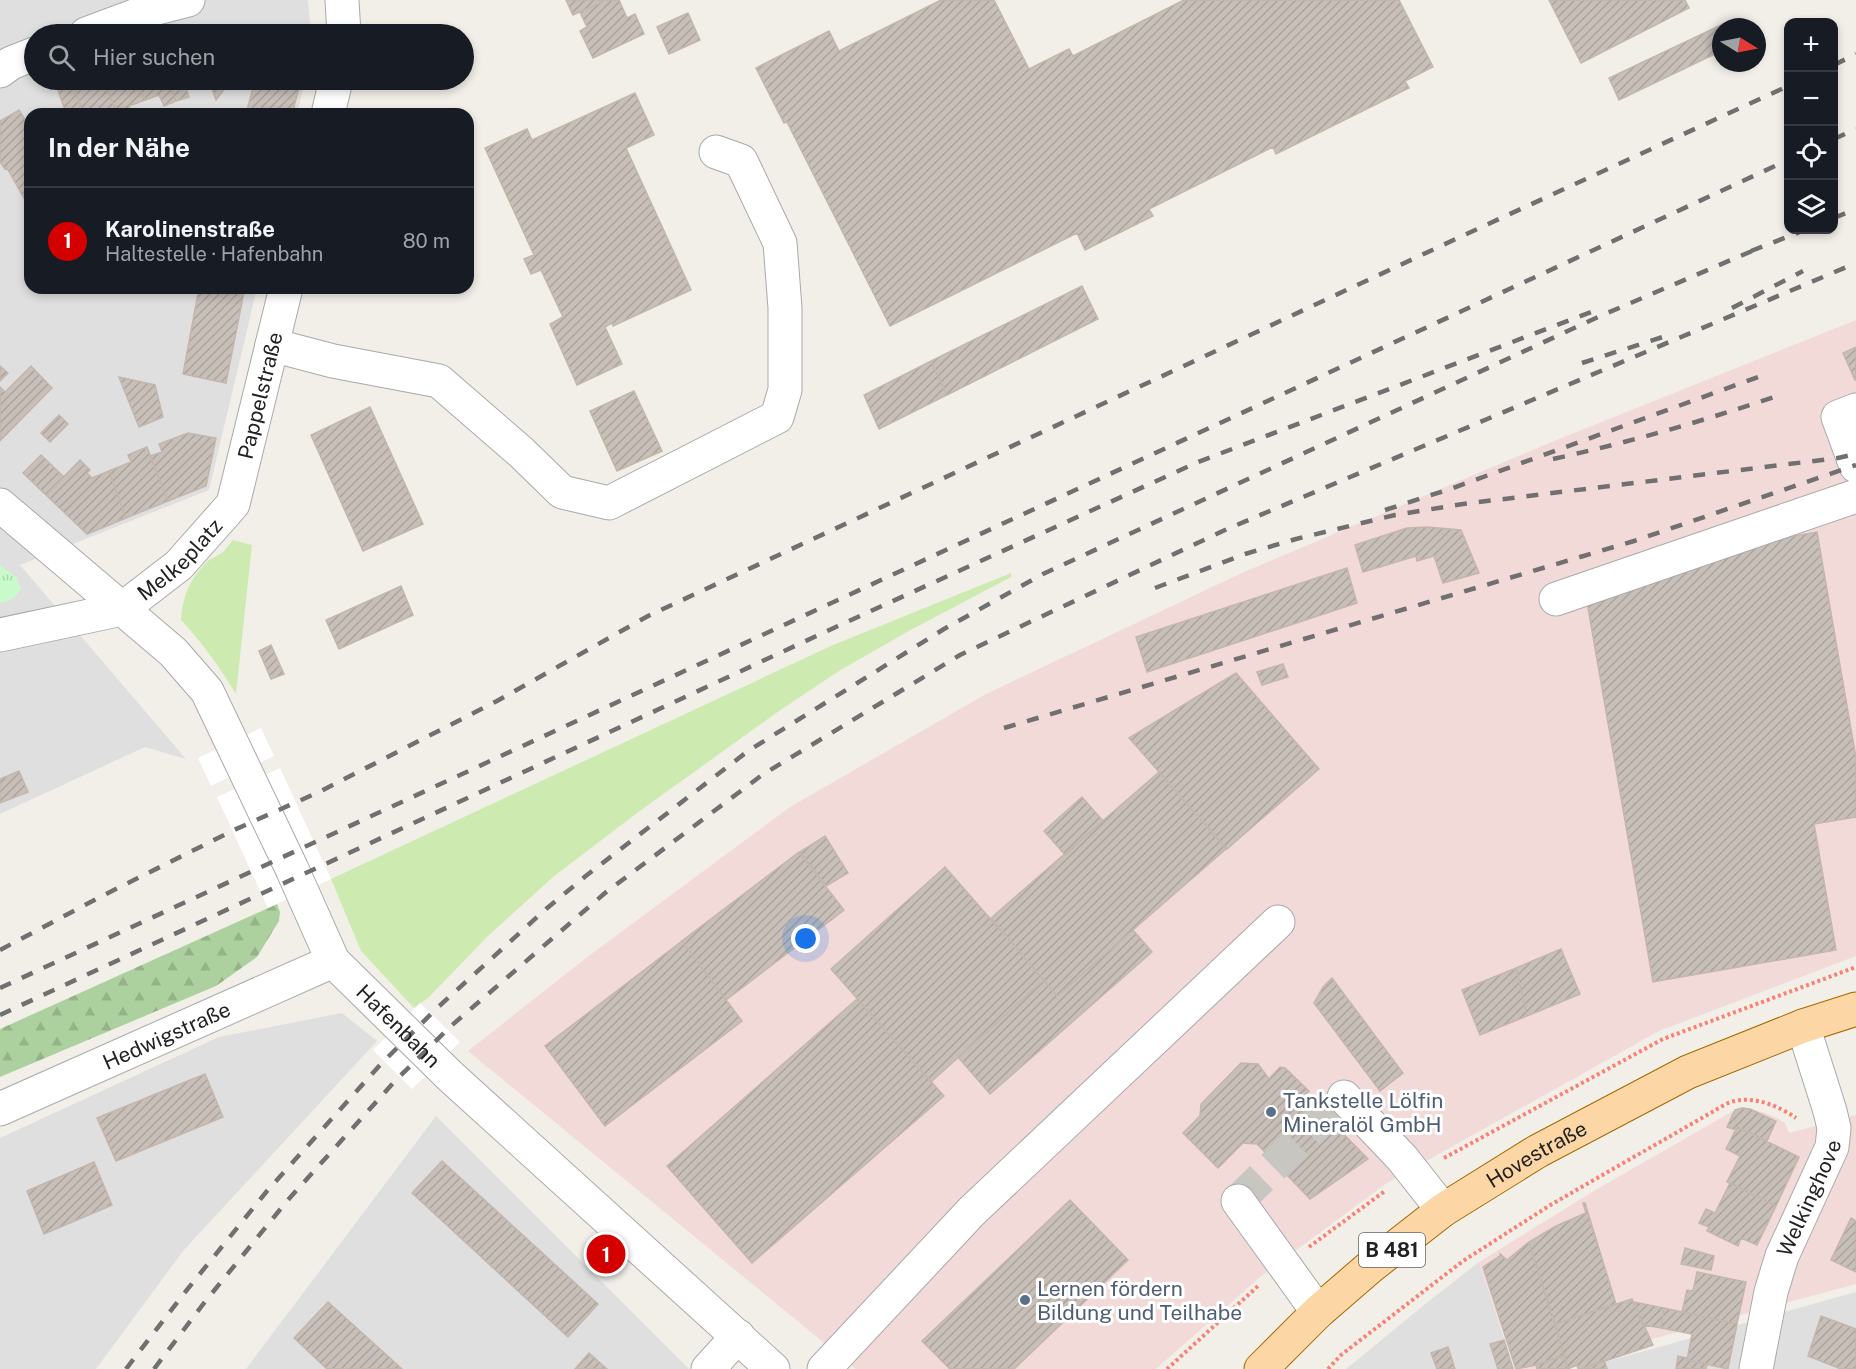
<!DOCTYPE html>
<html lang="de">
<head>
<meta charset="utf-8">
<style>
  :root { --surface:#171b24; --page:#242831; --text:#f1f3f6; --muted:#9ea1a6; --line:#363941; --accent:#d40000 }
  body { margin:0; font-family:"Public Sans",sans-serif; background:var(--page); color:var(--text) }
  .controls { position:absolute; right:18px; top:18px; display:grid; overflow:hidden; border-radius:12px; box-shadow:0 3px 9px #0003 }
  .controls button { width:54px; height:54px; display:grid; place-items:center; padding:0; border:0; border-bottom:2px solid var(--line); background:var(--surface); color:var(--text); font:30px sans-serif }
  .compass { position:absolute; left:1712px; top:18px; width:54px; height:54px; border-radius:50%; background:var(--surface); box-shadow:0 3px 9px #0003; rotate:100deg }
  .you { position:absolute; left:806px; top:939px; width:21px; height:21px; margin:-15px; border:4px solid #fff; border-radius:50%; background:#1a73e8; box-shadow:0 0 0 9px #1a73e833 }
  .badge { display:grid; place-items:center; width:39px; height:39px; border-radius:50%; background:var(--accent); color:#fff; font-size:20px; font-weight:700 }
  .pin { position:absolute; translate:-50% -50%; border:3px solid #fff; box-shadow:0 2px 6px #0006 }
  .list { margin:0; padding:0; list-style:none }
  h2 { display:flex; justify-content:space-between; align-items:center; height:78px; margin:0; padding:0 24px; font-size:26px }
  h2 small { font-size:20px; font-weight:400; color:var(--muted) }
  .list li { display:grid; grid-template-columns:39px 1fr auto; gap:18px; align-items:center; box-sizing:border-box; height:108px; padding:0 24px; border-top:2px solid var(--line) }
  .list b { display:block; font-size:22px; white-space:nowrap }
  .list p { margin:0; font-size:20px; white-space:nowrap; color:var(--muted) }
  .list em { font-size:20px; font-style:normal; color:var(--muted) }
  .icon { flex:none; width:33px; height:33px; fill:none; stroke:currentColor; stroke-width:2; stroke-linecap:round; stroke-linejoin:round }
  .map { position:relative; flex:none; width:1856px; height:1369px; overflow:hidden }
  .search { position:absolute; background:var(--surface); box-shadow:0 3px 9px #0003; left:24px; top:24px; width:450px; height:66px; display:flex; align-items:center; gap:15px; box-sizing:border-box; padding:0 21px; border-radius:33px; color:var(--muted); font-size:22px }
  .panel { position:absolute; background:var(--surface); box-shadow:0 3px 9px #0003; left:24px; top:108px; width:450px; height:186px; border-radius:18px }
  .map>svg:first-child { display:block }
  .residential { fill:#e0dfdf }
  .commercial { fill:#f2dad9 }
  .grass { fill:#cdebb0 }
  .forest { fill:url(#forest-firs) }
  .park { fill:url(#park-tufts) }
  .pier { fill:#fff }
  .building { fill:url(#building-hatch); stroke:#c4b6ab; stroke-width:1.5 }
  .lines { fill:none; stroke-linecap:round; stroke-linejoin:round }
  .minor-tunnel { stroke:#c8c6c1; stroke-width:33; stroke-dasharray:33 16; stroke-linecap:butt }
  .minor-casing { stroke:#a9a9a9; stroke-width:35 }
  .major-casing { stroke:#a06b00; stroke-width:35 }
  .path { stroke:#fa8072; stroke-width:4; stroke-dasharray:3 3; stroke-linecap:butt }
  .minor { stroke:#fff; stroke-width:33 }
  .major { stroke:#fcd6a4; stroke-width:33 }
  .rail { stroke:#707070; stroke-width:4.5; stroke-dasharray:12 12; stroke-linecap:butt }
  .service-dot { fill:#5c6f8a; stroke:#fff; stroke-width:2 }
  .labels { text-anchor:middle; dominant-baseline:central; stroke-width:6; stroke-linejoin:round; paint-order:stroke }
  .shield { fill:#fff; stroke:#646464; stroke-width:1.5 }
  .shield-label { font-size:20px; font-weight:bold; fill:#222 }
  .street-label { font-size:21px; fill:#222; stroke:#fff }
  .service-label { font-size:21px; fill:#4e5e75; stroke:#fff; text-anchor:start }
</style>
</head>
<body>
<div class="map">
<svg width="1856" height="1369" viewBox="0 0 1856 1369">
  <defs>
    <pattern id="forest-firs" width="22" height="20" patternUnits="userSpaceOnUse" patternTransform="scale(1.5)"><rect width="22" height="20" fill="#add19e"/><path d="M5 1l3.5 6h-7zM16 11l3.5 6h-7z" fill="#95b388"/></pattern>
    <pattern id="park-tufts" width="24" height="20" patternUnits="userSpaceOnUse" patternTransform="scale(1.5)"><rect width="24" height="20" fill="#c8facc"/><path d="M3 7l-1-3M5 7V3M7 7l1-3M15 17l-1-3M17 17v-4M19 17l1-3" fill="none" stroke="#acd6af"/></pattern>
    <pattern id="building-hatch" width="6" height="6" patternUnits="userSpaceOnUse" patternTransform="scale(1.5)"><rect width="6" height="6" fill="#c7bfb8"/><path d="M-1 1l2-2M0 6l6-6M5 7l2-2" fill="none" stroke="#aba49e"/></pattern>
  </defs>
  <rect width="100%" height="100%" fill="#f2efe9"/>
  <path class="residential" d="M0 0H308L311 34H34V80H305L297 114H30V288H257L209 490 20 565 186 759 145 747 0 814Z
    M342 1013 377 1041 183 1251 96 1369H0V1138L219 1037Z
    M436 1116 689 1369H246Z
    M1479 1262 1514 1369H1346L1429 1301Z
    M1856 1292V1369H1580Z"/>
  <path class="commercial" d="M1856 320V956L1659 1031 1387 1183 1260 1277 1156 1369H856L468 1051 586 958 790 807 986 694 1244 572 1554 441Z
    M1742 1108 1763 1112 1775 1117 1785 1123 1789 1133 1856 1115V1284L1541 1369H1515L1479 1262 1597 1189 1735 1110Z"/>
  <path class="grass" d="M233 540 252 545 236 694C220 668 202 642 181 620 182 596 191 577 208 561 213 557 220 555 224 551 227 548 230 543 233 540Z
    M1011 573V577L907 632 839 671 779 711 637 813 553 877 487 937 429 997 414 1008 361 951 331 879 833 645Z"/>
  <path class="forest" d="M277 904 280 912 279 921 257 957 216 986 0 1077V1029Z"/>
  <path class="park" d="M0 565 17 578 21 589C15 598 10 601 0 603Z"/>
  <path class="pier" d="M261 728 274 756 211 786 198 758Z
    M280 768 331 879 268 908 217 797Z
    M420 1003 460 1042 412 1089 373 1050Z"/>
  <path class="building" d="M566 0H606L573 15Z
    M606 0H619L627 18 635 14 644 34 593 58 580 31 587 27 580 12Z
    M941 0H994L1029 69 1069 49 1073 56 1184 0H1399L1433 67 1405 81 1409 88 1276 154 1273 147 1149 209 1153 216 1085 250 1077 233 890 326 787 122 784 123 756 68 829 31 839 51Z
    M1549 0H1685L1689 8 1581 63Z
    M688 13 700 40 669 54 657 27Z
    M1723 24 1724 27H1721V51L1619 100 1609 78Z
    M69 80H71L81 107 66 113 56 85Z
    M82 80H104L117 114H84L72 83Z
    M104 80H136L145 100 129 106 131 114H117Z
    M136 80H168L176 101 164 106 159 95 145 100Z
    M168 80H198L185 85 189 97 176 101Z
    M209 80H224L226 87 216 100Z
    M255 80H285L300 84 292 114H246Z
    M635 93 654 135 626 148 691 290 613 326 612 323 605 327 622 364 577 385 550 324 563 317 541 270 531 274 524 259 534 255 485 148 527 129 532 140Z
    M19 110 30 128V197L25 200 7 168 5 169 0 162V121Z
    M1082 286 1098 319 947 395 931 361Z
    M199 288H228L244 292 226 383 183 374Z
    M1856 347V380H1855L1843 353Z
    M931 361 947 395 879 429 864 395Z
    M0 366 8 373 0 381Z
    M31 366 52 388 0 441V387L5 392Z
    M119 377 155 385 163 417 139 427Z
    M634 391 662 451 617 471 590 411Z
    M370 407 423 524 363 551 311 435Z
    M59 415 68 424 50 442 41 433Z
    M188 433 216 438 206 486 168 501 150 456 162 452 159 444Z
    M147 447 168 501 126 518 109 471 131 462 128 455Z
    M41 455 64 477 46 495 23 473Z
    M80 460 90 470 87 473 92 478 109 471 126 518 87 534 46 495Z
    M1427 527 1461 530 1479 573 1443 583 1434 556 1417 561 1416 556 1363 572 1355 545 1407 528Z
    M1817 532 1856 758V817L1814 824 1836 950 1653 982 1587 602 1765 541Z
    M1347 568 1357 603 1147 672 1136 637Z
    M401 586 413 615 339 649 326 620Z
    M271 645 284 674 271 679 259 651Z
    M1283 664 1288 677 1262 685 1257 672Z
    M1236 673 1319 769 1227 849 1129 738Z
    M19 771 28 792 0 803V779Z
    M1159 772 1226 849 1057 996 991 918Z
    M1082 797 1103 821 1065 855 1044 831Z
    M825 836 848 873 826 886 800 852Z
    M799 852 844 910 726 1000 682 941Z
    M945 867 1044 980 931 1082 831 969Z
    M1133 930 1152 952 990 1094 958 1057 1044 980 1057 996Z
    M682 941 742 1021 605 1126 545 1046Z
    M1561 949 1580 994 1527 1016 1516 968Z
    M1516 968 1527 1016 1480 1035 1462 990Z
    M1332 978 1403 1073 1380 1091 1314 1003 1323 987Z
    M857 999 944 1096 752 1263 667 1166Z
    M1241 1063 1258 1064 1269 1079 1280 1067 1285 1068 1309 1091 1257 1144 1243 1143 1218 1168 1183 1133 1200 1116 1201 1104Z
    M205 1074 223 1117 116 1161 97 1118Z
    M1305 1095 1368 1159 1310 1199 1257 1144Z
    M1742 1108 1750 1109 1776 1121 1767 1141 1737 1127 1736 1130 1727 1127 1735 1110Z
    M1737 1127 1799 1157 1776 1206 1727 1182 1740 1156 1726 1149Z
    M442 1161 598 1304 568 1337 412 1193Z
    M94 1162 112 1205 44 1234 27 1191Z
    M1730 1183 1776 1206 1757 1245 1741 1238 1738 1246 1707 1231 1709 1227 1699 1223 1706 1209 1715 1213Z
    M1070 1200 1128 1260 1014 1369H950L922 1341Z
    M1583 1203H1585L1616 1304 1555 1324 1529 1242 1556 1226 1586 1213Z
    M1851 1218 1856 1221V1272L1831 1260Z
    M1529 1242 1564 1355 1536 1365 1516 1369 1483 1267 1500 1256V1254L1507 1260Z
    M1685 1248 1714 1256 1711 1270 1681 1264Z
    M1697 1272 1746 1282 1737 1324 1682 1312 1687 1290 1693 1291Z
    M1632 1299 1653 1345 1581 1369H1578L1577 1365 1568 1369 1555 1324Z
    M328 1302 402 1369H327L294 1338Z
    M1634 1302 1664 1308 1661 1328 1643 1325Z
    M1664 1308 1737 1324 1728 1369 1687 1360 1692 1334 1661 1328Z
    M1821 1316 1856 1329V1369H1841L1808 1356Z
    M1504 1340 1513 1369H1498L1490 1344Z
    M1448 1347 1455 1369H1437L1431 1353Z
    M589 1353 607 1369H575Z
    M1564 1356 1568 1369H1537L1536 1365Z
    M1678 1356 1687 1358V1360L1707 1364 1706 1369H1676Z
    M1604 1360 1607 1369H1581Z"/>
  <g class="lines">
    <path class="minor-tunnel" d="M1238 1201 1344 1097"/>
    <g class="minor-casing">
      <g id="minor">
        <path d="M342 0 344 34"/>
        <path d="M86 34 153 9 188 0"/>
        <path d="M0 71 11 63 34 54"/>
        <path d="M328 114 336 80"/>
        <path d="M272 345 333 361 439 381 522 453 562 492 609 503 777 417 785 390V308L780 243 741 161 716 152"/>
        <path d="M1856 410 1838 417 1856 466"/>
        <path id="s1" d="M0 505 173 652 207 691 292 869 333 961 450 1076 773 1369"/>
        <path d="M1556 599 1856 496"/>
        <path id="s2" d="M0 635 122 609 179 565 233 504 286 288"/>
        <path d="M1344 1097 1402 1158 1443 1210"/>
        <path id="s3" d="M0 1109 333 961"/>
        <path d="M1238 1201 1318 1312"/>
        <path d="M708 1369 738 1336"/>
        <path d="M824 1369 972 1211 1278 922"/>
        <path id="s4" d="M1756 1369 1771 1292 1782 1256 1832 1147 1834 1128 1830 1111 1803 1026"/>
      </g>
    </g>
    <g class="major-casing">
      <g id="major">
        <path id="s5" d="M1261 1369 1318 1312 1370 1267 1443 1210 1538 1151 1688 1072 1803 1026 1856 1009"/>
      </g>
    </g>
    <path class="path" d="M1444 1158 1663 1039 1856 967
      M1309 1247 1385 1191
      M1167 1369 1258 1286
      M1328 1369 1341 1355 1463 1261 1552 1204 1714 1111C1719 1108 1725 1104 1731 1102 1753 1095 1779 1106 1796 1118"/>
    <use href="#minor" class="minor"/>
    <use href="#major" class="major"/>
    <path class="rail" d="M1834 65 1856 54
      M1834 139 1856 129
      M1834 218 1856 209
      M1751 251 1805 230
      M1732 308 1803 271
      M1582 363 1672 334
      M1553 459C1630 442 1700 422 1774 397
      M1385 510 1453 488 1758 377
      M1155 588 1245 554 1296 539 1395 515 1463 504 1838 458 1856 454
      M1004 728 1634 541 1856 465
      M0 950 102 896 234 830 319 792 497 701 648 616 1473 231 1788 86
      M0 988 1788 160
      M0 1015 838 626 1198 462 1591 312
      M126 1369 186 1291 267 1191 380 1065 436 1009 546 909 587 875 748 751 944 629 1043 574 1598 317 1759 248
      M154 1369 204 1303 287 1201 395 1081 451 1026 605 893 762 775 960 655 1225 530 1856 263"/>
  </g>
  <g class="service-dot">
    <circle cx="1271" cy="1112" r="6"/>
    <circle cx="1025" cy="1300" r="6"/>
  </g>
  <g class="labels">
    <rect class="shield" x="1359" y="1233" width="66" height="34" rx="4.5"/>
    <g class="shield-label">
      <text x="1392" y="1250">B 481</text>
    </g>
    <g class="street-label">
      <text stroke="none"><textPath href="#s2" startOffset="390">Pappelstraße</textPath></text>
      <text stroke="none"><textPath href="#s2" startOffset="201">Melkeplatz</textPath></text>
      <text stroke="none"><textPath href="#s1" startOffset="669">Hafenbahn</textPath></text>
      <text stroke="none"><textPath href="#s3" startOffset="182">Hedwigstraße</textPath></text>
      <text stroke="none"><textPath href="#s5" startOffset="351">Hovestraße</textPath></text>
      <text stroke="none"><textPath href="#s4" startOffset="180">Welkinghove</textPath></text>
    </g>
    <g class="service-label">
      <text x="1283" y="1100">Tankstelle Lölfin<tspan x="1283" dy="24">Mineralöl GmbH</tspan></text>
      <text x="1037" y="1288">Lernen fördern<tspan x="1037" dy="24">Bildung und Teilhabe</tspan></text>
    </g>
  </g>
</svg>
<div class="controls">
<button>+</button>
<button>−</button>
<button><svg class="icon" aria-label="locate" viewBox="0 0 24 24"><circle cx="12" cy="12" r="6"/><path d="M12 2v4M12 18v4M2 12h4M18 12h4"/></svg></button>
<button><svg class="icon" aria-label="layers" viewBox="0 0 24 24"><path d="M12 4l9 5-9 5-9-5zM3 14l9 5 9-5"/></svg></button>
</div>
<svg class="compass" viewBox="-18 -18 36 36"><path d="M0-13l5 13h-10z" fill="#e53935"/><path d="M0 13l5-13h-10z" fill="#9ea1a6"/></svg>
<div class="you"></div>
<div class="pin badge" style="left:606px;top:1254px">1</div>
<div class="search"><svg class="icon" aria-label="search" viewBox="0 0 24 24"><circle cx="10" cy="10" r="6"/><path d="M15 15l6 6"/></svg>Hier suchen</div>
<section class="panel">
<h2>In der Nähe<small></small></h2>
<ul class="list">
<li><span class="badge">1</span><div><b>Karolinenstraße</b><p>Haltestelle · Hafenbahn</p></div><em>80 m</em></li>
</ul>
</section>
</div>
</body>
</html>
